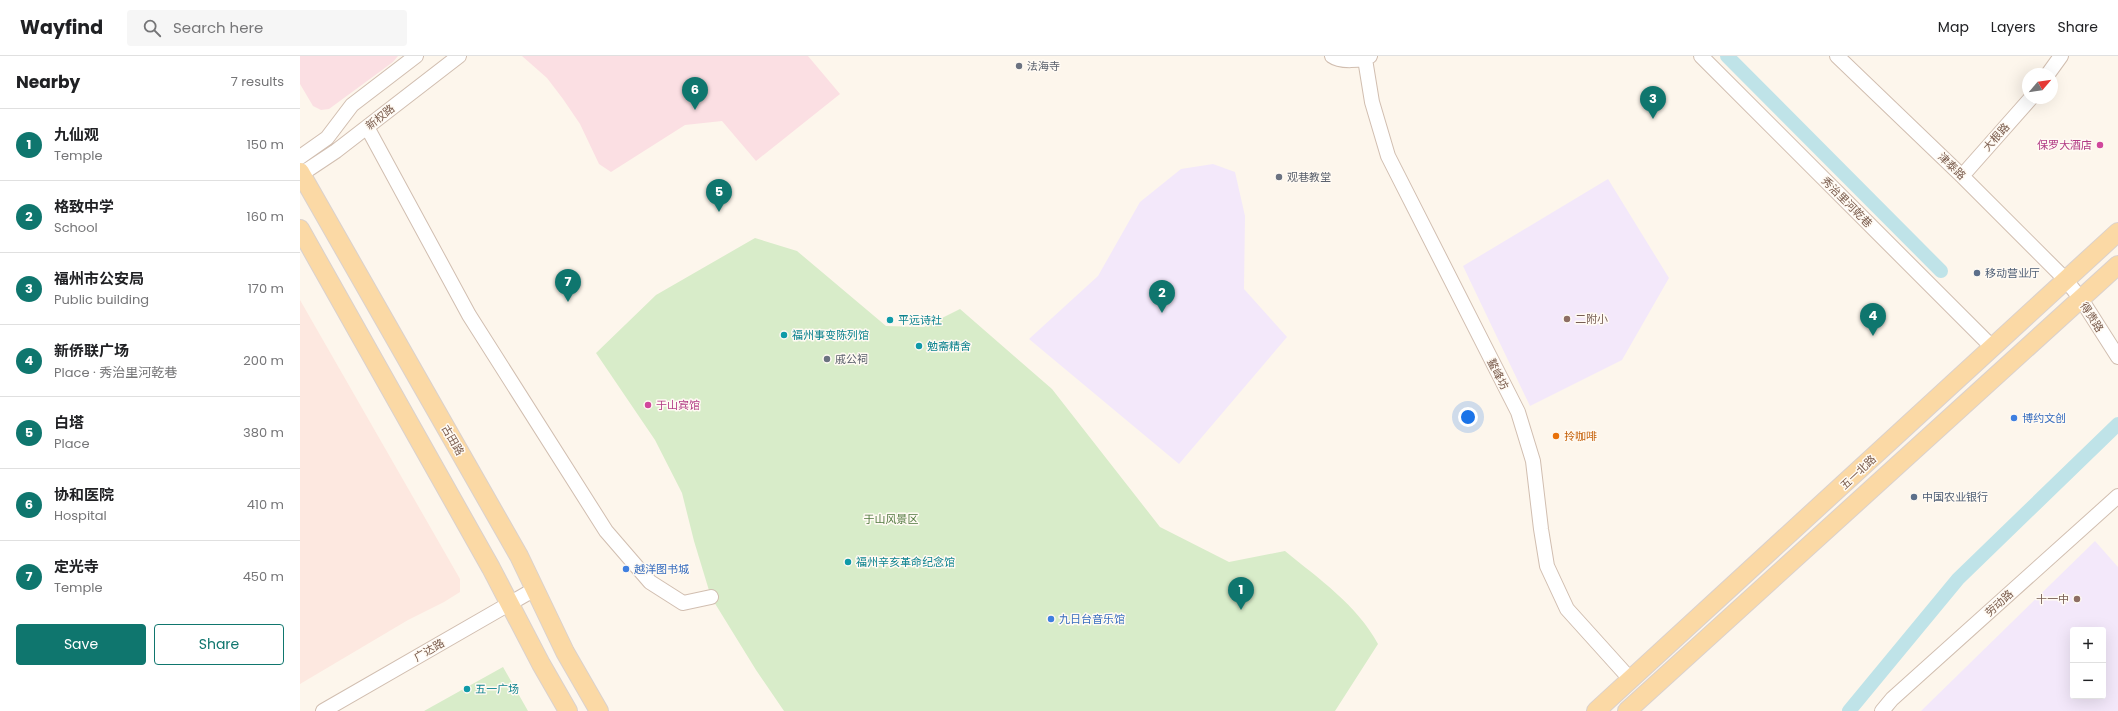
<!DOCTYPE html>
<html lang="en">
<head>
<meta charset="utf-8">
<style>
  :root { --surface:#fff; --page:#f6f6f6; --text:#202124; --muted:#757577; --line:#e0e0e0; --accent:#0f766e }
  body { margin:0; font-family:Poppins,"Noto Sans SC",sans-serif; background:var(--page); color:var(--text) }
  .controls { position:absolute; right:12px; bottom:12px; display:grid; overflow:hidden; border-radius:4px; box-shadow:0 4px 16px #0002 }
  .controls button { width:36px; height:36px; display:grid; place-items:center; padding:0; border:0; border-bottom:1px solid var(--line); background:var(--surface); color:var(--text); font:20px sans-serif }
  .compass { position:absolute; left:1722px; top:12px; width:36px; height:36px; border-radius:50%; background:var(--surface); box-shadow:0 4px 16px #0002; rotate:61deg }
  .you { position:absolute; left:1168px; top:361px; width:14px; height:14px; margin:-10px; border:3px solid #fff; border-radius:50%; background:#1a73e8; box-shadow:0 0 0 6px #1a73e833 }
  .badge { display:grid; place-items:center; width:26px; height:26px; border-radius:50%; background:var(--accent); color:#fff; font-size:13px; font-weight:700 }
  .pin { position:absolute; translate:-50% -33px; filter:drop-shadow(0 1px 2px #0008) }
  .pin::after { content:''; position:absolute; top:21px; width:14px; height:12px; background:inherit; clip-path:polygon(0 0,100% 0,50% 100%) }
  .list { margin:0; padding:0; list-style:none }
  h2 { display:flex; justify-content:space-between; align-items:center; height:52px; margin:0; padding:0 16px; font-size:17px }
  h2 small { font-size:13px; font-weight:400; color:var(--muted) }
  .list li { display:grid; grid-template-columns:26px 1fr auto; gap:12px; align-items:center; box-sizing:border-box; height:72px; padding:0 16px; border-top:1px solid var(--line) }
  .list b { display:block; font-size:15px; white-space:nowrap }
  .list p { margin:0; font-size:13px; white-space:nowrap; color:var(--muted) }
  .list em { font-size:13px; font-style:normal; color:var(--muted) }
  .actions { display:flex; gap:8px; padding:12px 16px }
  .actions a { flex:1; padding:9px 0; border:1px solid var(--accent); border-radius:4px; text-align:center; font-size:14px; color:var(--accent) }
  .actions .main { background:var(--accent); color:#fff }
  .icon { flex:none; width:22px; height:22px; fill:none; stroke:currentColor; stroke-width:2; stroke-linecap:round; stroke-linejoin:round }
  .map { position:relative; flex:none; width:1818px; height:655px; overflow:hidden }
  header { display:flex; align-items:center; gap:24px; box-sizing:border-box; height:56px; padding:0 20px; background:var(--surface); border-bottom:1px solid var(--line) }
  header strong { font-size:19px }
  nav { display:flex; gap:22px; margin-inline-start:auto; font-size:14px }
  .search { width:280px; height:36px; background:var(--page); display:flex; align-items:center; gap:10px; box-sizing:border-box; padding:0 14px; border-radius:4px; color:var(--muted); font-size:15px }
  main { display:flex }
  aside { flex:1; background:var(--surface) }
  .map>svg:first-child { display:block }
  .commercial { fill:#fde8e0 }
  .education { fill:#f3e8fa; fill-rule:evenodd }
  .medical { fill:#fbdfe3 }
  .green { fill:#d8ecc9 }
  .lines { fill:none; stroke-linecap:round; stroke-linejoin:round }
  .canal { stroke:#bfe3e8; stroke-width:14 }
  .minor-casing { stroke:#d1beb0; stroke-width:16 }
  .major-casing { stroke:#dad1cd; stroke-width:20 }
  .minor { stroke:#fff; stroke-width:14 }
  .major { stroke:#fbd9a5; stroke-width:18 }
  .worship-dot { fill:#6b7280; stroke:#fffaf3; stroke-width:1.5 }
  .hotel-dot { fill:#d1479c; stroke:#fffaf3; stroke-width:1.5 }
  .service-dot { fill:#5c6f8a; stroke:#fffaf3; stroke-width:1.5 }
  .education-dot { fill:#8d6e63; stroke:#fffaf3; stroke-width:1.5 }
  .culture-dot { fill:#0f9aa8; stroke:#fffaf3; stroke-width:1.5 }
  .shop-dot { fill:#3f7fe0; stroke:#fffaf3; stroke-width:1.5 }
  .food-dot { fill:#e8710a; stroke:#fffaf3; stroke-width:1.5 }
  .labels { text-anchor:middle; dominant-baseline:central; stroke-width:3; stroke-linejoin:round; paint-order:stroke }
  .worship-label { font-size:11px; fill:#5b616d; stroke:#fffaf3; text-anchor:start }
  .street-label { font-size:11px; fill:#7a5c4d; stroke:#fffaf3 }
  .hotel-label { font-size:11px; fill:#b23c85; stroke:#fffaf3; text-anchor:end }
  .service-label { font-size:11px; fill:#4e5e75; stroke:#fffaf3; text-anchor:start }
  .education-label { font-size:11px; fill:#785e54; stroke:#fffaf3; text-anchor:start }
  .culture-label { font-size:11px; fill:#0d838f; stroke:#fffaf3; text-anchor:start }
  .shop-label { font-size:11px; fill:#366cbe; stroke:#fffaf3; text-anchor:start }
  .food-label { font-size:11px; fill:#c56008; stroke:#fffaf3; text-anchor:start }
  .park-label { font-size:11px; fill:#537a41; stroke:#fffaf3 }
</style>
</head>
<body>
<header>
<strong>Wayfind</strong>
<div class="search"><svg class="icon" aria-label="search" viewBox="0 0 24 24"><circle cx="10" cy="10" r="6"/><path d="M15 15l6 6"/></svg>Search here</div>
<nav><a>Map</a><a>Layers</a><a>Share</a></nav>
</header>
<main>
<aside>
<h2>Nearby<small>7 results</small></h2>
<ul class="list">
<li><span class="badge">1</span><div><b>九仙观</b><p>Temple</p></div><em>150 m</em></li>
<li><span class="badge">2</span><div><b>格致中学</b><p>School</p></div><em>160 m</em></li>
<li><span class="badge">3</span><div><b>福州市公安局</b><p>Public building</p></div><em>170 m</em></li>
<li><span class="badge">4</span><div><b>新侨联广场</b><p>Place · 秀治里河乾巷</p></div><em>200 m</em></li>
<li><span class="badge">5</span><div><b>白塔</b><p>Place</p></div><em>380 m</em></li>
<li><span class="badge">6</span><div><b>协和医院</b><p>Hospital</p></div><em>410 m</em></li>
<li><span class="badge">7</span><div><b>定光寺</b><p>Temple</p></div><em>450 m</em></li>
</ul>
<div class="actions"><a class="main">Save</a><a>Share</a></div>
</aside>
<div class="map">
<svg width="1818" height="655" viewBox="0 0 1818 655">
  <rect width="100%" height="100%" fill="#fdf6ec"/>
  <path class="commercial" d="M0 244 160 523V536L144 546 108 564 0 628Z"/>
  <path class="education" d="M913 108 935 116 945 160 944 233 987 281 879 408 729 283 798 220 840 146 881 113Z
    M1308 123 1369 222 1322 304 1230 350 1163 210Z
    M1795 485 1818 511V655H1621ZM1773 574H1803V640H1773Z"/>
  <path class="medical" d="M0 0H98L93 6 29 53 21 54 13 50 0 28Z
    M222 0H508L540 38 456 105 422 65 385 69 311 116 299 108 280 68 263 43 247 22Z"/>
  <path class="green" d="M455 182 497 195 586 270 624 271 660 253 752 333 860 471 929 506 985 495C1019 523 1057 549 1078 588L1035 655H484L456 614 411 541 394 485 382 437 355 384 296 297 356 239Z
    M203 611 228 655H124Z"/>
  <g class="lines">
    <path class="canal" d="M1427 0 1641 215
      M1549 655 1658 523 1818 368"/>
    <g class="minor-casing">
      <path id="minor" d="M1032 0C1040 6 1062 5 1070 0
        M1401 0 1693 292
        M1537 0 1662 120 1765 223 1781 243 1818 301
        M1065 3 1072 46 1088 100 1218 356 1233 405 1241 473 1247 510 1267 553 1331 624
        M1748 18 1761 0
        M67 71 169 259 306 475 350 526 383 547 411 541
        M0 101 27 82 52 49 116 0
        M0 119 36 95 159 0
        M1662 120 1731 42
        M23 655 235 533
        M1582 655 1592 643 1818 440"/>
    </g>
    <g class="major-casing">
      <path id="major" d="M0 116 219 500 265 596 299 655
        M0 173 191 512 241 608 268 655
        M1296 655 1818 176
        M1327 655 1818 209"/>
    </g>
    <use href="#minor" class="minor"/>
    <use href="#major" class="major"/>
  </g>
  <g class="worship-dot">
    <circle cx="719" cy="10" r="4"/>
    <circle cx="979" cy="121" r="4"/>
    <circle cx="527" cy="303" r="4"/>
  </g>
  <g class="hotel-dot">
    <circle cx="1800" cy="89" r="4"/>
    <circle cx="348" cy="349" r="4"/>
  </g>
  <g class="service-dot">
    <circle cx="1677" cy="217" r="4"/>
    <circle cx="1614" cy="441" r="4"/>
  </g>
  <g class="education-dot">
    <circle cx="1267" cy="263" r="4"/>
    <circle cx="1777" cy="543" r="4"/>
  </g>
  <g class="culture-dot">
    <circle cx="590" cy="264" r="4"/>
    <circle cx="484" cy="279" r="4"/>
    <circle cx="619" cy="290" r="4"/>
    <circle cx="548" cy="506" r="4"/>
    <circle cx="167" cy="633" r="4"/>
  </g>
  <g class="shop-dot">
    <circle cx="1714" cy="362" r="4"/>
    <circle cx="326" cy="513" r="4"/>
    <circle cx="751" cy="563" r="4"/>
  </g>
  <circle class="food-dot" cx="1256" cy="380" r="4"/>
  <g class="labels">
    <g class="worship-label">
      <text x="727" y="10">法海寺</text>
      <text x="987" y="121">观巷教堂</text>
      <text x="535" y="303">戚公祠</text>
    </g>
    <g class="street-label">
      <text transform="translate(80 61) rotate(-38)">新权路</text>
      <text transform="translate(1696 81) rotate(-48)">大根路</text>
      <text transform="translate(1652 110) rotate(44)">津泰路</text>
      <text transform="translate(1547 146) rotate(45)">秀治里河乾巷</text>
      <text transform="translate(1792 261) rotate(58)">得贵路</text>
      <text transform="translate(1198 318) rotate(63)">鳌峰坊</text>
      <text transform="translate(153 384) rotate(60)">古田路</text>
      <text transform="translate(1558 416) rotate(-43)">五一北路</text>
      <text transform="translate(1699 547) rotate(-42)">劳动路</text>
      <text transform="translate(129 594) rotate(-30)">广达路</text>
    </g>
    <g class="hotel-label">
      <text x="1792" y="89">保罗大酒店</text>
      <text x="356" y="349" text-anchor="start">于山宾馆</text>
    </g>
    <g class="service-label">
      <text x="1685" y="217">移动营业厅</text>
      <text x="1622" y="441">中国农业银行</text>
    </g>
    <g class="education-label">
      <text x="1275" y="263">二附小</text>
      <text x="1769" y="543" text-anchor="end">十一中</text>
    </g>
    <g class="culture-label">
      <text x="598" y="264">平远诗社</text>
      <text x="492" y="279">福州事变陈列馆</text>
      <text x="627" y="290">勉斋精舍</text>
      <text x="556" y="506">福州辛亥革命纪念馆</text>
      <text x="175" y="633">五一广场</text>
    </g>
    <g class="shop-label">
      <text x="1722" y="362">博约文创</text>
      <text x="334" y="513">越洋图书城</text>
      <text x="759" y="563">九日台音乐馆</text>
    </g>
    <g class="food-label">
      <text x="1264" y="380">拎咖啡</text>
    </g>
    <g class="park-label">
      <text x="591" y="463">于山风景区</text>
    </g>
  </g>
</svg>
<div class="controls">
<button>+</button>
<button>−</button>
</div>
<svg class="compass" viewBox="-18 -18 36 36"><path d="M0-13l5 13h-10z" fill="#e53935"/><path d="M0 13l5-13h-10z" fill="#757577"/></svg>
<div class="you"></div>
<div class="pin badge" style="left:941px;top:554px">1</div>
<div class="pin badge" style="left:862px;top:257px">2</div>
<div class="pin badge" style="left:1353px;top:63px">3</div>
<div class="pin badge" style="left:1573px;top:280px">4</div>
<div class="pin badge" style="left:419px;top:156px">5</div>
<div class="pin badge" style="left:395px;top:54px">6</div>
<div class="pin badge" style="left:268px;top:246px">7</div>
</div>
</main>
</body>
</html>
